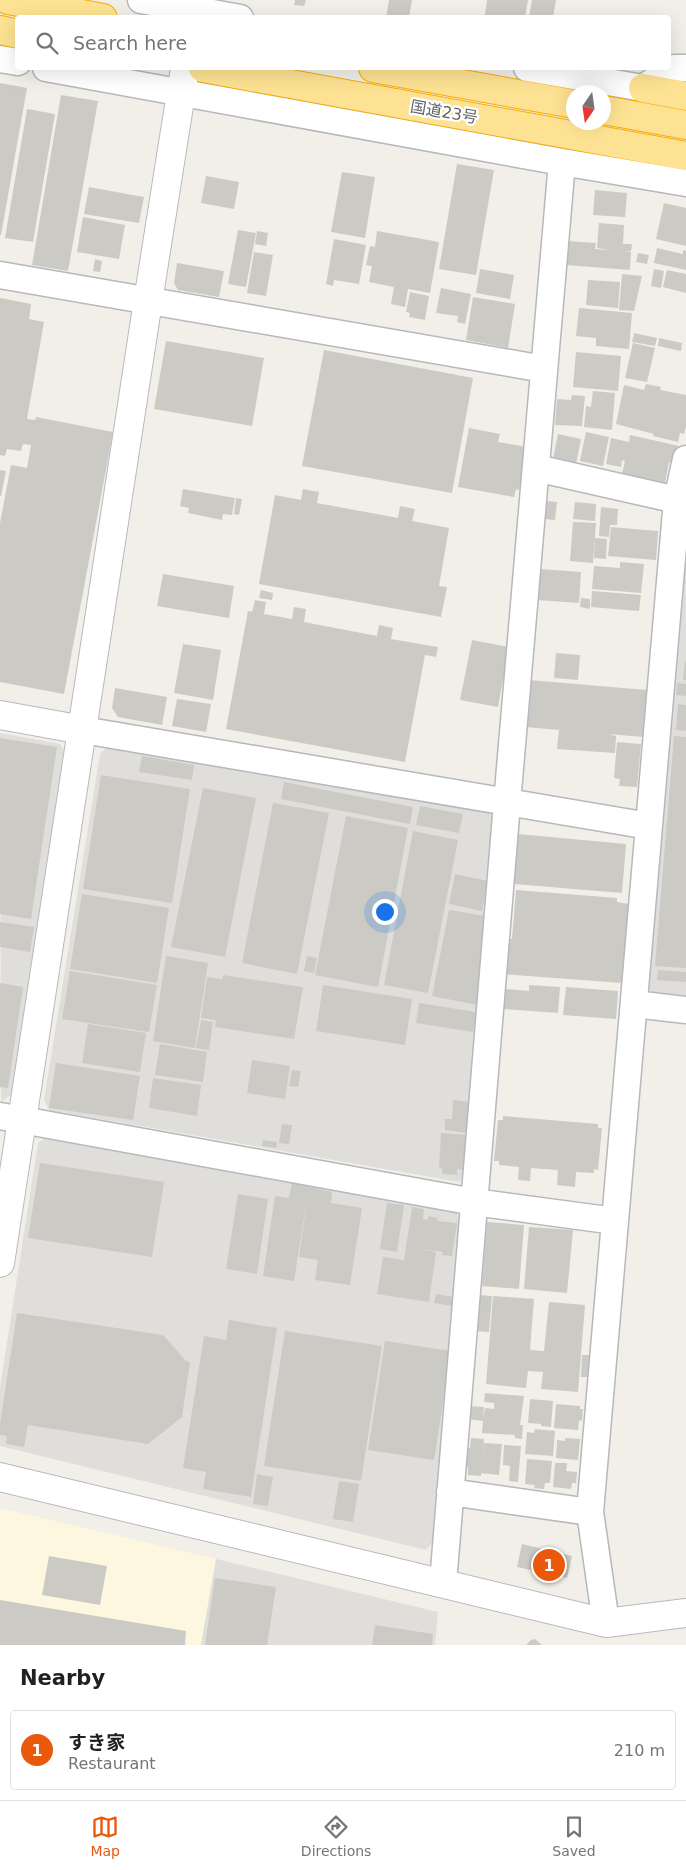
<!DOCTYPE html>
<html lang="en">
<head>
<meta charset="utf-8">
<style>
  :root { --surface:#fff; --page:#f6f6f6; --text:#202124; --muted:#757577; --line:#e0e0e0; --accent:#ea580c }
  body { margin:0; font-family:"DejaVu Sans","Noto Sans JP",sans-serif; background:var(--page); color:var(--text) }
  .compass { position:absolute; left:566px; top:85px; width:45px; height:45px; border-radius:50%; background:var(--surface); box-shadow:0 5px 20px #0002; rotate:193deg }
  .you { position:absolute; left:384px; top:911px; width:18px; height:18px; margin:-12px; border:4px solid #fff; border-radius:50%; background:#1a73e8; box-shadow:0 0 0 8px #1a73e833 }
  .badge { display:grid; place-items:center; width:32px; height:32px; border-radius:50%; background:var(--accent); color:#fff; font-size:16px; font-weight:700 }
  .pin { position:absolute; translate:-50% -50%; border:2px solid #fff; box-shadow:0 1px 5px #0006 }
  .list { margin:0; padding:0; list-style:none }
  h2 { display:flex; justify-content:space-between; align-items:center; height:65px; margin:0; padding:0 20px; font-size:21px }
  h2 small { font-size:16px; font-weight:400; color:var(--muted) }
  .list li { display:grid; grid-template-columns:32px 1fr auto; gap:15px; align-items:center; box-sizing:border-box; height:80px; margin:0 10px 10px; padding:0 10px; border:1px solid var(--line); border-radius:5px }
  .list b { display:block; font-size:19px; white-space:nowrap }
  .list p { margin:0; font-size:16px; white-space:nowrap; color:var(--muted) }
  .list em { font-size:16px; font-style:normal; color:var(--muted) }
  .icon { flex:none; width:28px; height:28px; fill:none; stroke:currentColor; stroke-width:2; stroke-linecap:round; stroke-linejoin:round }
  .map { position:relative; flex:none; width:686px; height:1645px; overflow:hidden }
  .search { position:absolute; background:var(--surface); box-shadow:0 5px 20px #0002; left:15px; right:15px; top:15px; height:55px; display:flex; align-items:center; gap:12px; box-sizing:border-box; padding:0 18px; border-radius:5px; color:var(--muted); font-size:19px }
  .sheet { height:155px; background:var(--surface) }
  nav { display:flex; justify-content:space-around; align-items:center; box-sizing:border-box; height:70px; border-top:1px solid var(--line); background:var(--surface); font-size:14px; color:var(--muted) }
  nav a { display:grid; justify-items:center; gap:2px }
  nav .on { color:var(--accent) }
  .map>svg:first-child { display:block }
  .commercial { fill:#fef7e0 }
  .industrial { fill:#e0deda }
  .building { fill:#cccac5 }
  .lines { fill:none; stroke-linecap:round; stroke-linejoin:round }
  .street-casing { stroke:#b5b8bc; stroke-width:29 }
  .secondary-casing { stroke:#b6babf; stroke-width:30 }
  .highway-casing { stroke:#f9ab00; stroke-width:30 }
  .street { stroke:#fff; stroke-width:26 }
  .secondary { stroke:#fff; stroke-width:28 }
  .highway { stroke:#fde293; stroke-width:28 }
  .labels { text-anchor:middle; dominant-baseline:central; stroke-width:4.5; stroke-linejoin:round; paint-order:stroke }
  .street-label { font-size:16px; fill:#5f6368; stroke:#fff }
</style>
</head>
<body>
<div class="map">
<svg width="686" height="1645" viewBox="0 0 686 1645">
  <rect width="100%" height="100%" fill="#f1efe8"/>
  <path class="commercial" d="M0 1508 216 1559 201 1645H0Z"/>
  <path class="industrial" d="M686 551V1000L657 997 648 988Z
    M0 733 60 744 67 754 12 1094 1 1102Z
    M109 745 491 814 496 824 467 1176 459 1182 49 1110 44 1100 100 754Z
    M46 1137 454 1209 463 1222 436 1539 426 1550 0 1446V1388L38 1143Z
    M216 1559 438 1612 435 1645H201Z"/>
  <path class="building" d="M295 0H306L304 6 294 5Z
    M389 0H412L409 18H386Z
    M487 0H528L525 18H499L485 15Z
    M532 0H556L553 18H529Z
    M0 83 27 88 1 235H0Z
    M61 95 98 101 68 271 32 265Z
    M27 109 55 114 33 242 5 238Z
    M457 164 494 170 476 275 439 269Z
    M342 172 375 177 365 238 331 232Z
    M206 176 239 182 234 209 201 203Z
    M89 187 144 197 139 223 84 214Z
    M595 190 627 193 625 217 593 215Z
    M664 203 686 208V246L656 239Z
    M83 217 125 225 119 259 77 252Z
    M599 223 624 225 623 244H632L631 251H625L631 252 630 270 566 265 568 241 596 243 595 249 611 250 597 248Z
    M238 230 256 233 246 287 228 284Z
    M257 231 268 233 266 246 255 244Z
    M377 231 439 242 430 293 408 289 405 307 391 304 394 287 369 282 372 266 366 265 370 246 375 247Z
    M334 239 366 245 359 284 334 280 333 286 326 284Z
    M657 248 683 254V250L686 251V270L654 263Z
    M254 252 273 255 266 296 247 293Z
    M638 253 649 255 647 264 636 262Z
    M95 259 102 261 100 272 93 271Z
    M177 263 224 271 219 297 178 290 174 283Z
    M480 269 514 275 510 299 476 293Z
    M654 269 664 271 661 288 651 286Z
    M667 270 686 274V293L663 287Z
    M622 274 642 276 634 311 619 310Z
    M588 280 620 282 618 308 586 305Z
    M441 288 471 294 465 324 457 322 458 316 436 313Z
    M410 292 429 296 425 320 409 317 410 313 406 312Z
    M473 297 515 304 508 348 466 340Z
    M0 298 31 304 29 319 44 322 27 419 35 420 36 417 113 432 64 694 0 682V523L11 465 27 468 31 445 23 444 21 451 7 449 5 456 0 455Z
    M579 308 632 313 629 349 596 346V338L576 336Z
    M634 333 657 338 655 346 632 342Z
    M659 338 682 343 681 351 658 346Z
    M166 341 264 358 252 426 154 409Z
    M633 343 655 348 647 382 625 378Z
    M324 350 473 378 452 493 302 466Z
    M576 352 621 356 618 391 573 387Z
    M646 384 661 387 660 390 686 395V427L684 434 680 433 678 442 653 436 654 434 616 424 624 385 644 390Z
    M593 391 615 393 612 430 584 427 586 406 591 407Z
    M572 395 585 396 582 426 555 425 557 399 571 400Z
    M469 428 500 434 498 442 527 447 519 490 516 489 514 497 458 487Z
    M586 432 609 437 603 466 580 461Z
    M558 434 581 439 576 464 553 459Z
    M630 435 679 446 675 464 669 462 665 483 622 474 625 461 622 460 621 467 606 464 611 438 629 442Z
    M0 470 6 471 1 496H0Z
    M183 489 235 498 232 515 223 514 222 520 188 513 189 508 180 506Z
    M303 489 319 492 317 503 398 518 400 506 415 509 412 521 449 528 439 586 447 587 441 617 259 584 275 495 301 500Z
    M236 498 242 499 239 515 234 514Z
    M546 501 557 502 555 520 544 519Z
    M575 502 596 504 595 521 573 519Z
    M601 507 618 509 617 525H610L609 537 599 536Z
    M573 522 596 523 593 563 570 561Z
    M611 527 658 531 656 560 608 556Z
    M595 538 607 539 606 559 594 558Z
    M620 562 644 564 641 593 592 589 594 566 620 568Z
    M540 569 581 572 579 603 537 600Z
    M163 574 234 586 229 618 157 606Z
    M261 590 273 593 272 600 259 598Z
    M592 591 641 595 639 611 591 607Z
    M581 598 590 599V609L580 607Z
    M255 600 266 602 264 614 292 619 294 607 306 609 304 622 377 636 379 625 393 628 391 639 438 647 436 657 425 655 405 762 226 729 248 611 252 612Z
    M472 640 509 647 498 707 460 700Z
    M183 644 221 650 213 700 174 693Z
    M556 653 580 655 578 680 554 678Z
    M685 661H686V680H683Z
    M529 680 647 690 644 737 608 734 616 736 615 753 557 749 559 730 525 727Z
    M677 683 686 684V696L676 695Z
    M115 688 167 697 162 725 118 717 112 708Z
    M177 699 211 704 206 732 172 726Z
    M678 704 686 705V731L676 730Z
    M674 736 686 737V968L655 966Z
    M0 738 57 747 31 919 0 914Z
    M617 742 641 744 637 787 619 786 620 779 614 778Z
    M142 756 194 765 192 780 139 772Z
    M101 775 190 789 172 903 83 889Z
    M284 782 413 807 410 824 281 799Z
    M203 788 256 798 225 957 171 947Z
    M273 803 329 813 297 974 242 963Z
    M420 806 463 814 459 833 416 825Z
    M346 816 408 828 378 987 315 975Z
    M413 831 458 840 428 993 384 985Z
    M518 834 626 844 622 893 514 884Z
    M455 874 488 881 482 911 449 904Z
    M516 890 617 898V902L629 904 622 983 501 974 504 939H512Z
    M82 894 169 908 157 983 70 969Z
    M449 910 485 916 477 1005 432 996Z
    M0 922 34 927 30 952 0 947Z
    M166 956 208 963 195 1048 153 1041Z
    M307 956 317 958 314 973 304 971Z
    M658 970 686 972V982L657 980Z
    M70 971 157 985 149 1032 62 1019Z
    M223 975 303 987 294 1039 215 1027 216 1020 201 1018 207 977 222 979Z
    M0 983 23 987 8 1088 0 1087Z
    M323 985 412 999 405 1045 316 1031Z
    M529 985 560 987 558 1013 503 1009 504 989 529 991Z
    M566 987 618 991 616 1019 563 1015Z
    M419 1003 476 1012 473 1032 416 1023Z
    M201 1020 213 1022 209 1050 196 1048Z
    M88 1024 146 1033 140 1072 82 1063Z
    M160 1044 207 1052 203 1082 155 1075Z
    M252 1060 290 1066 285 1099 247 1093Z
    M56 1063 140 1076 133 1120 49 1108Z
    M292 1070 301 1071 298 1087 289 1086Z
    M153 1078 201 1085 197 1116 149 1108Z
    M453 1100 471 1102 468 1133 445 1130V1119H452Z
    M503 1116 598 1124V1128H602L598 1170 594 1169V1173L576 1172 575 1187 557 1185 558 1170 531 1168 530 1181 518 1180 519 1167 499 1165V1161H494L498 1120H503Z
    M282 1124 292 1125 289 1144 279 1143Z
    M441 1133 467 1135 465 1170 457 1169V1175L442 1174V1168H439Z
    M263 1140 277 1142 276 1148 262 1146Z
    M40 1163 164 1182 152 1257 28 1238Z
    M292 1183 332 1192 331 1203 362 1208 350 1285 315 1280 318 1260 299 1257 308 1192 294 1281 263 1276 275 1196 289 1198Z
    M238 1194 268 1199 257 1274 226 1269Z
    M387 1203 404 1205 397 1252 380 1249Z
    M412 1207 424 1209 423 1219 428 1220V1216L438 1218 437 1221 457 1223 452 1256 442 1255 443 1252 423 1249 436 1252 429 1302 377 1294 383 1257 404 1260Z
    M487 1222 524 1225 519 1289 482 1286Z
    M529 1227 573 1230 567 1293 524 1289Z
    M436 1294 453 1297 452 1306 434 1303Z
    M477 1295 492 1296 489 1332 473 1331Z
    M493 1296 534 1299 530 1350 544 1351 549 1302 585 1305 578 1392 541 1389 543 1372 528 1371 526 1388 486 1384Z
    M17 1313 163 1335 186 1361 190 1362 182 1417 148 1444 28 1425 24 1447 6 1444 7 1436 0 1435V1424Z
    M229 1320 277 1328 251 1497 203 1489 206 1472 183 1468 204 1336 226 1340Z
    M285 1331 382 1346 361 1481 264 1466Z
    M385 1341 451 1351 434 1460 368 1450Z
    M582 1355H590L588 1377H581Z
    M485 1393 524 1396 520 1425H523L522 1439 515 1438V1435L482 1433 483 1421 467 1419 468 1406 484 1407 483 1418 485 1408 494 1409V1403L484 1402Z
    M530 1399 553 1401 551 1427 541 1426V1424L528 1423Z
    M556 1404 580 1406V1409H583L582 1421 579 1420 578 1430 554 1428Z
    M535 1429 555 1431 553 1456 525 1454 527 1432 534 1433Z
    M471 1438 484 1439 481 1476 468 1475V1467H464L466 1448H470Z
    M565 1438 580 1439 578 1460 556 1458 557 1440 565 1441Z
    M484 1443 502 1444 499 1475 481 1473Z
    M504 1445 521 1446 518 1482 509 1481 510 1466 503 1465Z
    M527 1459 552 1461 550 1483H545L544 1489 534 1488 535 1485 525 1484Z
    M555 1463H567L566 1471 577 1472 576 1483H572L571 1489 553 1487Z
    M257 1474 273 1477 268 1506 253 1504Z
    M339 1481 359 1484 353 1522 333 1519Z
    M522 1544 572 1556 567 1578 517 1567Z
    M49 1556 107 1566 100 1605 42 1595Z
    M215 1578 276 1587 267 1645H205Z
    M0 1600 186 1631 185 1645H0Z
    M375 1625 433 1634 432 1645H372Z
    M535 1639 542 1645H526L531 1640Z"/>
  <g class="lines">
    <g class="street-casing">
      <path id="street" d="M141 0 240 18
        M0 59 18 62
        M46 68 562 162 686 183
        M527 68 643 88 674 68H686
        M0 275 544 369
        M536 468 686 502
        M83 730 649 826
        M634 1004 686 1010
        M0 1116 474 1202 615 1221
        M450 1492 590 1512
        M443 1583 507 803 562 162
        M606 1623 590 1512 677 500 686 459"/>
    </g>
    <g class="secondary-casing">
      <path id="secondary" d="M195 18 198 0
        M0 715 83 730
        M0 1263 148 301 185 68
        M0 1477 606 1623 686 1613"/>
    </g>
    <g class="highway-casing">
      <path id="highway" d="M8 0 103 18
        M0 30 18 34
        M203 68 686 156
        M373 68 574 104
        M643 88 686 96
        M604 110 686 125"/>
    </g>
    <use href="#street" class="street"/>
    <use href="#secondary" class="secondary"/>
    <use href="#highway" class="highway"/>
  </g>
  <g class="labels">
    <g class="street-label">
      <text transform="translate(444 112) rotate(10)">国道23号</text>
    </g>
  </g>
</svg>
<svg class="compass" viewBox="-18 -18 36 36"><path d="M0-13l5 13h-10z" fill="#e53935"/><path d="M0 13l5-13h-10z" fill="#757577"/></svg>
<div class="you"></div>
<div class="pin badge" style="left:549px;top:1565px">1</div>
<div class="search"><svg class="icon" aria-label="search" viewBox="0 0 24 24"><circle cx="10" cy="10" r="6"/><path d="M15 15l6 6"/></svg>Search here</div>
</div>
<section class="sheet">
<h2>Nearby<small></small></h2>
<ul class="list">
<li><span class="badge">1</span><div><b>すき家</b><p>Restaurant</p></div><em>210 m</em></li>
</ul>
</section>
<nav>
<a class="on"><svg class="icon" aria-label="map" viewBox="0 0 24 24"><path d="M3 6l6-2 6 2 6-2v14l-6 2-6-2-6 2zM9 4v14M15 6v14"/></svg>Map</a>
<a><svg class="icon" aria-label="directions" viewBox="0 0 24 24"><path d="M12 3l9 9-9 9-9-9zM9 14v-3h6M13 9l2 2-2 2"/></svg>Directions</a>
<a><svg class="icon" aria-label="saved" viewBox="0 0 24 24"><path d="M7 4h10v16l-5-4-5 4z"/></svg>Saved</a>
</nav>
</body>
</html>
